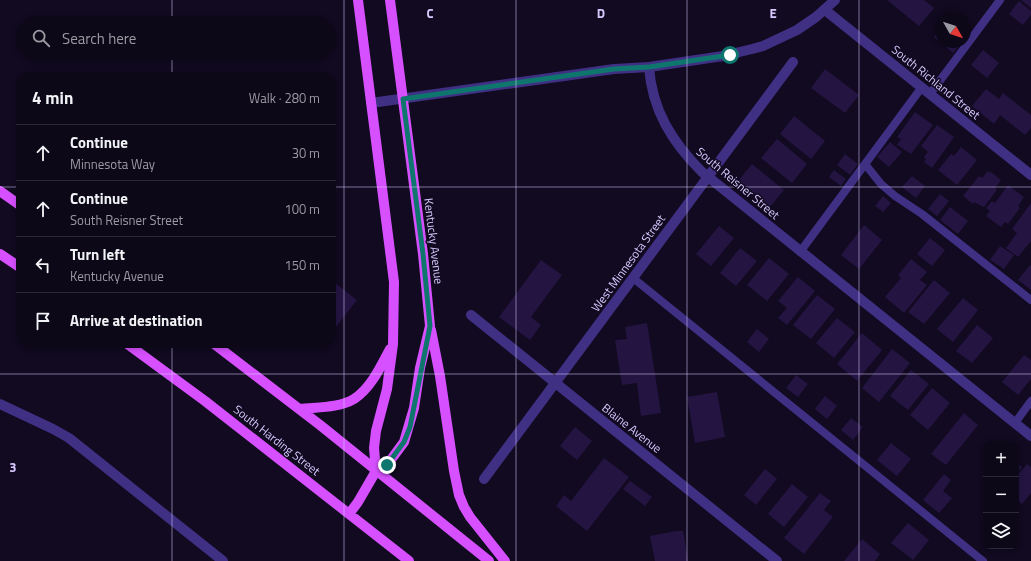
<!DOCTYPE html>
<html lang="en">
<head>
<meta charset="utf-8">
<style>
  :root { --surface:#0d0818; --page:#1b1625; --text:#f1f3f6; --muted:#9a9aa2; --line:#2d2937 }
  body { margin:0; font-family:"Titillium Web",sans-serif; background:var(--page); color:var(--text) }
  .controls { position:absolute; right:12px; bottom:12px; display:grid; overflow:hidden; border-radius:8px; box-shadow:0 2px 6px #0003 }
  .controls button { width:36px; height:36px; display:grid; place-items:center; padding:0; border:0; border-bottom:1px solid var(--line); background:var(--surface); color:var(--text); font:20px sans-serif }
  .compass { position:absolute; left:935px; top:12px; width:36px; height:36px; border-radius:50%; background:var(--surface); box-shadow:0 2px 6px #0003; rotate:129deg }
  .stop { position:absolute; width:12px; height:12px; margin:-9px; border:3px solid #0f766e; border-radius:50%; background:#fff }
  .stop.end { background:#0f766e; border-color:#fff; box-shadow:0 1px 4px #0008 }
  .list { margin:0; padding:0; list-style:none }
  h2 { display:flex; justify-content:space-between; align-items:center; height:52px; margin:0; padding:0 16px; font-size:17px }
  h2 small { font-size:13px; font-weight:400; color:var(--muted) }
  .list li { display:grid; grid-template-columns:26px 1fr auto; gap:12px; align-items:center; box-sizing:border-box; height:56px; padding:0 16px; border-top:1px solid var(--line) }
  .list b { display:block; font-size:15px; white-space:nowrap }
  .list p { margin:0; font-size:13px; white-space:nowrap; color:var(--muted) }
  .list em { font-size:13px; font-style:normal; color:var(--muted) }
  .icon { flex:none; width:22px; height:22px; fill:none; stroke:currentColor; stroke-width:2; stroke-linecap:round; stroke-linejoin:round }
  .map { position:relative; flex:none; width:1031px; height:561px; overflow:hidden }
  .search { position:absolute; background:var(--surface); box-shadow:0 2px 6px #0003; left:16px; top:16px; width:320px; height:44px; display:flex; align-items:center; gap:10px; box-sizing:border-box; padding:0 14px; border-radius:22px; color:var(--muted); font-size:15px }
  .panel { position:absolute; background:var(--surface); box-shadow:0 2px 6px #0003; left:16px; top:72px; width:320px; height:276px; border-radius:16px }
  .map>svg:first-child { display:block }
  .building { fill:#241442 }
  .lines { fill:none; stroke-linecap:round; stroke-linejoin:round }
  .service { stroke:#3f3084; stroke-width:8 }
  .minor { stroke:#3f3084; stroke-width:10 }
  .tertiary { stroke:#3f3084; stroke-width:10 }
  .primary { stroke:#d750ff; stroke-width:10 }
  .route { stroke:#0f766e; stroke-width:5 }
  .grid { fill:none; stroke:#d7c9ff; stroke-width:1; stroke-opacity:0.55 }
  .labels { text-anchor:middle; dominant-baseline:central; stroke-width:3; stroke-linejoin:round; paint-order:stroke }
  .street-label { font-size:12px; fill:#d7c9ff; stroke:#110a20 }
  .grid-label { font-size:13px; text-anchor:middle; font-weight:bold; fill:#d7c9ff; stroke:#110a20; stroke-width:3; stroke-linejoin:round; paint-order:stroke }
</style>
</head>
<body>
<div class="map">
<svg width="1031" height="561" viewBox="0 0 1031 561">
  <rect width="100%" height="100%" fill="#110a20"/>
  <path class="building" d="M887 0H924L934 8 919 26Z
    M1021 0H1031V8Z
    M1019 1 1031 11V15L1023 25 1009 14Z
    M941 28V42H962L953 53 934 37Z
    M983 50 999 63 987 78 971 65Z
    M825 69 859 95 845 113 811 88Z
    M986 89 999 99 1003 93 1031 115V128L1025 135 1000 115 994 124 972 106Z
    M915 112 933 125 911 154 897 145 901 139 897 137Z
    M794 116 825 141 811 159 780 134Z
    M937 125 954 137 932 168 924 162 926 159 924 157 928 152 921 146Z
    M777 139 807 164 792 183 761 158Z
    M890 142 902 152 889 167 877 157Z
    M961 147 977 160 957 185 938 170 951 154 954 156Z
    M845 154 858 164 850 175 837 165Z
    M752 164 784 190 770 207 738 181Z
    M834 170 846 179 841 186 829 177Z
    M988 171 990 173 991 172 1001 180 995 188 997 190 984 207 974 202 973 204 963 196 979 176 982 178Z
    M912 176 925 186 916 198 902 187Z
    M1008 185 1024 197 1018 206 1020 208 1008 224 1005 222 1001 227 986 216 990 211 986 208 992 201 995 203Z
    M940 194 949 201 937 216 928 209Z
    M883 196 891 203 883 212 875 206Z
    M1031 203V241L1018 257 1006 248 1017 233 1012 229Z
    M950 207 968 221 958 234 940 220Z
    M864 225 882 240 859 269 841 255Z
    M719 226 734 238 711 266 696 254Z
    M930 238 945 250 932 266 917 254Z
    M1000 246 1014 255 1004 269 990 260Z
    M740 248 757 261 736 286 720 273Z
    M769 258 789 274 767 301 747 285Z
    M911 259 927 272 920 280 927 285 904 313 885 297 901 278 898 275Z
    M541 260 562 275 531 317 541 325 530 340 499 317Z
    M1030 265 1031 266V290L1018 280Z
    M798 277 815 291 787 325 778 318 787 308 778 301Z
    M331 280 357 300 331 333Z
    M934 280 950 293 924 324 908 312Z
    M817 295 835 309 811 339 793 325Z
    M963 298 978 310 953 342 937 329Z
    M837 318 855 332 834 358 816 343Z
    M647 323 661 413 641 416 637 383 622 385 615 340 627 339 625 327Z
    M977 325 993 338 972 363 956 351Z
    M757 329 769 339 759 352 747 342Z
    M862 333 882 350 857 381 837 364Z
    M892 349 910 363 879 402 862 388Z
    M1024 355 1031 360V379L1018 395 1002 382Z
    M911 370 929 384 908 410 890 396Z
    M796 375 808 384 798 397 786 388Z
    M932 388 950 403 928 430 910 415Z
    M717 392 725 437 695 443 687 397Z
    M825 396 837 406 827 419 815 409Z
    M964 413 978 425 946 465 931 454Z
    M851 418 863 427 853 440 841 430Z
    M575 427 592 441 577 460 560 446Z
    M891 443 911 459 897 476 877 460Z
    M604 458 629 477 587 531 556 506 564 495 571 501Z
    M1016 462 1022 467 1016 475Z
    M1027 464 1031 467V493L1022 504 1016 499V477Z
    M765 469 777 479 756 505 744 495Z
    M944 474 951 480 943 491 952 498 939 513 923 500Z
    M630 481 652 497 645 506 623 489Z
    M792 484 808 497 784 527 768 514Z
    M820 493 831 501 824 510 833 517 804 554 784 538Z
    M908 523 929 540 913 560 891 543Z
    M676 531H683L688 561H655L650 536Z
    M862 539 880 554 875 561H844Z"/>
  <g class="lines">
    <path class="service" d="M930 94 1000 0
      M865 164 881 184 895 196 922 214 1031 300
      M800 252 922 87
      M633 278 983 561
      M1015 423 1031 401"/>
    <path class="minor" d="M825 10 1031 175
      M649 67C652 110 672 142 702 172L1031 436
      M471 315 777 561
      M0 404 53 429 69 438 223 561
      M484 479 793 62"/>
    <path class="tertiary" d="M371 103 614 69 649 67 723 56 752 49 763 46 797 30 816 17 835 0"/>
    <path class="primary" d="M358 0 394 282 393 344 387 389 376 431 374 448 376 471
      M0 191 21 206
      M0 254 21 268
      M431 330 440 376 454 471 459 495 464 507 470 517 505 561
      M126 343 205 401 409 561
      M213 343 320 425 489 561
      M300 409C317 407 339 408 354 399 371 388 381 366 390 349
      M349 514 358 502 376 471 387 465 404 442 414 408 420 368 430 326 423 254 390 0"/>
  </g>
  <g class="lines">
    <path class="route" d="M387 465 404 442 410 427 430 326 423 254 403 99 529 81 614 69 649 67 730 55"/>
  </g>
  <path class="grid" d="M172 0V23M344 0V561M516 0V561M687 0V561M859 0V561M172 53V77M0 187H21M331 187H1031M172 343V561M0 374H1031"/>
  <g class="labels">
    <g class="street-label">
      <text transform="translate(936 82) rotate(39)">South Richland Street</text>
      <text transform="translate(738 183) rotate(40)">South Reisner Street</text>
      <text transform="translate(434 241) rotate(83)">Kentucky Avenue</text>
      <text transform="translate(628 263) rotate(-54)">West Minnesota Street</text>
      <text transform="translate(632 428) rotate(38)">Blaine Avenue</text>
      <text transform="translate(277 440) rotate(38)">South Harding Street</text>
    </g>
  </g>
  <g class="grid-label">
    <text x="430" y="18">C</text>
    <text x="601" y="18">D</text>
    <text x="773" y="18">E</text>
    <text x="13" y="472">3</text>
  </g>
</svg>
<div class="controls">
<button>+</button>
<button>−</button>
<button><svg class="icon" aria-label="layers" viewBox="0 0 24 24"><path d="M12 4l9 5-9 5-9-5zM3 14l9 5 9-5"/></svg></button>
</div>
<svg class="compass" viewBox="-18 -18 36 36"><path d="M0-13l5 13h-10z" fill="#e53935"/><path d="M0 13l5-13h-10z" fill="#9a9aa2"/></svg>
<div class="stop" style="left:730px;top:55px"></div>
<div class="stop end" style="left:387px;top:465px"></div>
<div class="search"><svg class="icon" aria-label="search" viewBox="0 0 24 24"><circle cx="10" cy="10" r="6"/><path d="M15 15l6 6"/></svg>Search here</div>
<section class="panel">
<h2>4 min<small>Walk · 280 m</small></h2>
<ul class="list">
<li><svg class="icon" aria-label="ahead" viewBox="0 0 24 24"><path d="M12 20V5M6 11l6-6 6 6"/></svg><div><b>Continue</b><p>Minnesota Way</p></div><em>30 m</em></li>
<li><svg class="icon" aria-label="ahead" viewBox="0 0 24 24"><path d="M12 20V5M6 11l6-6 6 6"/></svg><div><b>Continue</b><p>South Reisner Street</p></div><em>100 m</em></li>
<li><svg class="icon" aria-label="left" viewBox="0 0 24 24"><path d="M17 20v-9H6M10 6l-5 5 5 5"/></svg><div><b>Turn left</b><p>Kentucky Avenue</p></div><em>150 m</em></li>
<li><svg class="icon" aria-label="arrive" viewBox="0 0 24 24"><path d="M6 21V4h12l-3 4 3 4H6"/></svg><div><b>Arrive at destination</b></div></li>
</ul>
</section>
</div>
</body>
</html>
